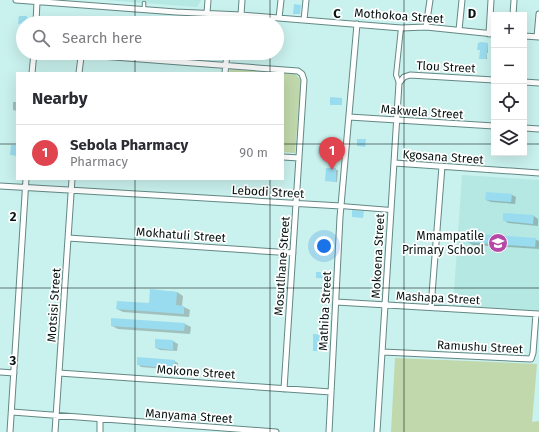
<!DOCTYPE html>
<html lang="en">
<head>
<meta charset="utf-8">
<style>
  :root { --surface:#fff; --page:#f2f2f3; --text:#2b2b33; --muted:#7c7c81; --line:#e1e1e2; --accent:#d93025 }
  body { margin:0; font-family:"Fira Sans",sans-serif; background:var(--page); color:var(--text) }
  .controls { position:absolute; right:12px; top:12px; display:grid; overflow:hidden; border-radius:0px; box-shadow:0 4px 16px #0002 }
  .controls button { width:36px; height:36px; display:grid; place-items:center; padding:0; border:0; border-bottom:1px solid var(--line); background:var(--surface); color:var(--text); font:20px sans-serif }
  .you { position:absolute; left:324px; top:246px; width:14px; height:14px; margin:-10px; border:3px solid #fff; border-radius:50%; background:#1a73e8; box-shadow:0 0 0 6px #1a73e833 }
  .badge { display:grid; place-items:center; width:26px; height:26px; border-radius:50%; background:var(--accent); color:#fff; font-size:13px; font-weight:700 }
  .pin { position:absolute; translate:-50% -33px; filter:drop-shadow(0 1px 2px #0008) }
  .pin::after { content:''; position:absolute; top:21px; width:14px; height:12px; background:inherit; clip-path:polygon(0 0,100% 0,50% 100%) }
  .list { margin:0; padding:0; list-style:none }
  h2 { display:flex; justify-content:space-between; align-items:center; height:52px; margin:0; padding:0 16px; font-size:17px }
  h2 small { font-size:13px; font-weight:400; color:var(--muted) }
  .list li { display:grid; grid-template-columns:26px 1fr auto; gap:12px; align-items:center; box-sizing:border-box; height:56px; padding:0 16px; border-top:1px solid var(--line) }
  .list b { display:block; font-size:15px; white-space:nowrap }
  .list p { margin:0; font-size:13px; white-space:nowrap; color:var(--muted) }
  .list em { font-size:13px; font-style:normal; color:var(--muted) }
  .icon { flex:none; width:22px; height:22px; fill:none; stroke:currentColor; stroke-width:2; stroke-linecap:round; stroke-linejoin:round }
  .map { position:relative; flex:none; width:539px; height:432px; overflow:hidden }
  .search { position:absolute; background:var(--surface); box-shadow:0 4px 16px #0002; left:16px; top:16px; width:268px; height:44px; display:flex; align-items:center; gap:10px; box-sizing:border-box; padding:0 14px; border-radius:22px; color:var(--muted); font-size:15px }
  .panel { position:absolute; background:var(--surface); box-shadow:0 4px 16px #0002; left:16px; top:72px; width:268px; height:108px; border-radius:0px }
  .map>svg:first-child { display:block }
  .built { fill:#b5e8e3 }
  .green { fill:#c0d8ab }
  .shadow { fill:#0003 }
  .building { fill:#9adcef }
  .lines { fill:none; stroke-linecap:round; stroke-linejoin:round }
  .service-casing { stroke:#638885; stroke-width:4.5 }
  .pedestrian-casing { stroke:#638885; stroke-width:6 }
  .minor-casing { stroke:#638885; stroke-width:7 }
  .service { stroke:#fff; stroke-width:2.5 }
  .pedestrian { stroke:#fff; stroke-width:4 }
  .minor { stroke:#fff; stroke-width:5 }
  .grid { fill:none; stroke:#051311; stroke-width:1; stroke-opacity:0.55 }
  .labels { text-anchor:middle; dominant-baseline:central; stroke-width:3.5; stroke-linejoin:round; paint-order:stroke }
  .street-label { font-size:12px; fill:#051311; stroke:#fff }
  .poi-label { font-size:12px; fill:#051311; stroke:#fff; text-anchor:end }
  .grid-label { font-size:13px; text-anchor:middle; font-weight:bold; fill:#051311; stroke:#fff; stroke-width:3.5; stroke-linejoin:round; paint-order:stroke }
</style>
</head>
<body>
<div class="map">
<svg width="539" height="432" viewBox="0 0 539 432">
  <rect width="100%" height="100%" fill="#c9f1ed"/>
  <path class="built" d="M105 0H201L197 7Z
    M462 175 539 180V311L453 306Z"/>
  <path class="green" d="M230 69 279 73H229Z
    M283 73 295 74 301 80 295 153 283 152Z
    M395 358 537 364 532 422 539 421V432H391Z"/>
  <path class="shadow" d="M103 20H109L110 23H103Z
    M277 31 283 32 282 41 277 40Z
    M488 44V53H487V59H482L481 50H479Z
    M13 102H17V111L13 110Z
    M327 169 338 170 337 182 326 180Z
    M512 195 516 197 515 204 491 202 486 200Z
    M534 216 538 219V226L508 223 504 220Z
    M535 239 539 241V249L473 245 466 241Z
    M151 290 177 292 183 296 182 306 190 310 189 317 123 312 117 309 150 304Z
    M322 315 328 316 329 321 321 320Z
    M185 324 191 327 190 334 118 329 112 326Z
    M314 335 327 336V351H315Z
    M156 340 173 341 178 344 177 351 160 350 156 348Z
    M174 361 178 363 177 370 141 367 138 364Z"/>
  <path class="building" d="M294 4 301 5 300 14H293Z
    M19 16H27L26 23 18 24Z
    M481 42 488 43 486 59H479L480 50H477L478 43Z
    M330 97 342 98V105H330Z
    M357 139H366L365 147 357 146Z
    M11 145H17V156L10 155Z
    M326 168H336V182L325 181Z
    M486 192 512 194 511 202 485 200Z
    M352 210 364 211 363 218 352 217Z
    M503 213 534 215 533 224 503 221Z
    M466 233 536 238 535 247 465 242Z
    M316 272H331V279L316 278Z
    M150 289 177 292 176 305 184 306V314L116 309 117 301 149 303Z
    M111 318 185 323 184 331 111 326Z
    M313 334 326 335V351H313Z
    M155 339 173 340V350L155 348Z
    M137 357 175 360 174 369 137 365Z"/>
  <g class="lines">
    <g class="service-casing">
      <path id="service" d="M144 9V3"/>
    </g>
    <g class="pedestrian-casing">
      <path id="pedestrian" d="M34 54 81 57
        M399 83 396 75 401 28
        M341 206 391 210"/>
    </g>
    <g class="minor-casing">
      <path id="minor" d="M16 0 176 12 241 15 401 28 426 27 494 34
        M207 13 208 0
        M241 15 242 0
        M513 15 514 0
        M279 18 281 0
        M304 20 306 0
        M36 23 37 1
        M229 23V15
        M426 27 430 0
        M459 30 462 0
        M489 34 491 0
        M524 36 539 37
        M537 37 539 14
        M32 73 34 53
        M79 73 81 57 83 55H87L298 71 302 74 304 80 284 389
        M225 73 227 53
        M524 82 539 83
        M349 117 494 126
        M524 128 539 129
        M283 157 299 158
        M394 163 539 173
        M0 186 341 206
        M68 238 293 253
        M336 302 539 314
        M431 307 442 166
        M383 352 531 359 533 353 536 314
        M0 372 14 373
        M59 373 331 392
        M12 412 276 432
        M10 432 26 179
        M55 432 72 179
        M100 432V419
        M329 432 340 217 357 24
        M377 432 399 83 404 77 410 75 494 80"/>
    </g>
    <use href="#service" class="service"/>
    <use href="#pedestrian" class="pedestrian"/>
    <use href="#minor" class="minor"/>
  </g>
  <path class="grid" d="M135 0V23M270 0V23M404 0V432M135 53V73M270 53V73M0 144H17M283 144H494M524 144H539M135 179V432M270 179V432M0 288H539"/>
  <defs>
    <g id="school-disc" transform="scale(1)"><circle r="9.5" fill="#b648a6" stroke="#fff"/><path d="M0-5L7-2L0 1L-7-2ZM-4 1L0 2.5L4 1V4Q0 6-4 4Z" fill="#fff"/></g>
  </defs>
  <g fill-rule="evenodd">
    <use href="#school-disc" x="498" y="243"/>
  </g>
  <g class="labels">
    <g class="street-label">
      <text transform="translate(399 16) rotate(4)">Mothokoa Street</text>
      <text transform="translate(446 67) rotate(3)">Tlou Street</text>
      <text transform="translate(422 112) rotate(4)">Makwela Street</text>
      <text transform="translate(443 157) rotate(4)">Kgosana Street</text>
      <text transform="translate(268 192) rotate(3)">Lebodi Street</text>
      <text transform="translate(181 235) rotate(4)">Mokhatuli Street</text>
      <text transform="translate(378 256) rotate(-87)">Mokoena Street</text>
      <text transform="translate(282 266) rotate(-86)">Mosutlhane Street</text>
      <text transform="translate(438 298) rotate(3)">Mashapa Street</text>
      <text transform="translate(54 305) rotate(-86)">Motsisi Street</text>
      <text transform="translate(325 311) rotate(-87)">Mathiba Street</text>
      <text transform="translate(480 347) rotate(3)">Ramushu Street</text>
      <text transform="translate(196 372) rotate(4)">Mokone Street</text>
      <text transform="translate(189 416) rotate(4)">Manyama Street</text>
    </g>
    <g class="poi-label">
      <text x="484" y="236">Mmampatile<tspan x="484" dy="14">Primary School</tspan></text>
    </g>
  </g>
  <g class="grid-label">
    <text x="337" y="18">C</text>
    <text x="472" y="18">D</text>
    <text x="13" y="221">2</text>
    <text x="13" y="365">3</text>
  </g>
</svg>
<div class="controls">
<button>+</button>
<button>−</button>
<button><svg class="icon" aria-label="locate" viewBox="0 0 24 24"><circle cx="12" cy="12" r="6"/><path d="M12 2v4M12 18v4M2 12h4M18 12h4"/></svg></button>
<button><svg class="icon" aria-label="layers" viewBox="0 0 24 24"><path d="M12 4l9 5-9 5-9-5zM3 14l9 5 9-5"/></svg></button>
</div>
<div class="you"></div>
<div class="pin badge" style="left:332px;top:170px;background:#e0444e">1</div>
<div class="search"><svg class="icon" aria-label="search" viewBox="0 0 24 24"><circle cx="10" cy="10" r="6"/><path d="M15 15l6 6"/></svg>Search here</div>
<section class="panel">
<h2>Nearby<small></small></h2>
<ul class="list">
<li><span class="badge" style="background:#e0444e">1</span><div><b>Sebola Pharmacy</b><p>Pharmacy</p></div><em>90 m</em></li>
</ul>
</section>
</div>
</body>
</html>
